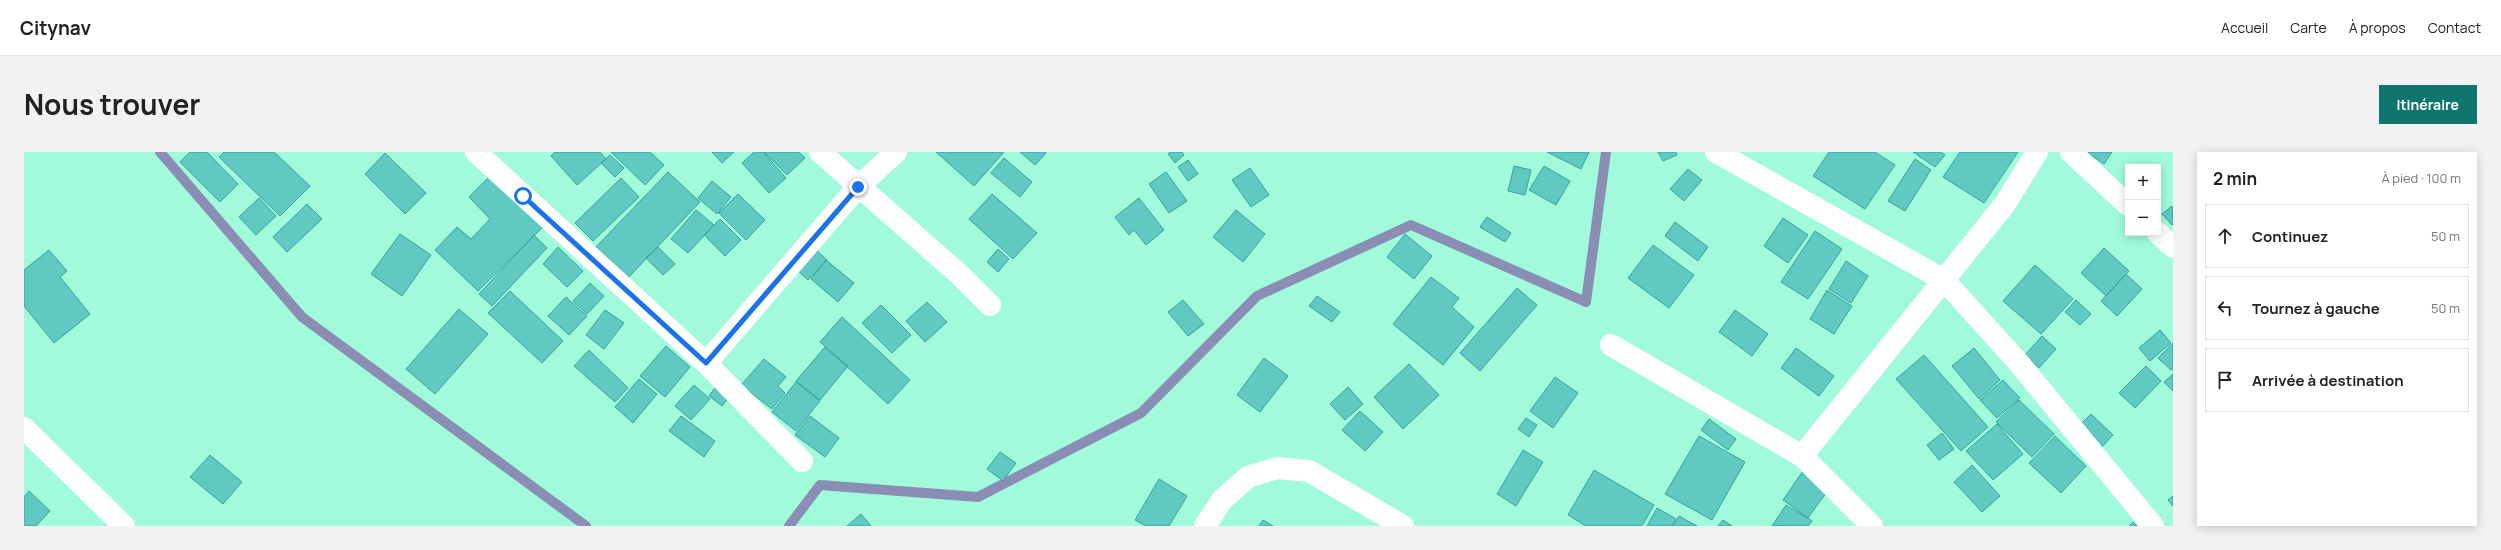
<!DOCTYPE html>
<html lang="fr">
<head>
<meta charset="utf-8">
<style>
  :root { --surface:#fff; --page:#f2f2f2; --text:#222; --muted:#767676; --line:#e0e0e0; --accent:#0f766e }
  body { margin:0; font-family:Manrope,sans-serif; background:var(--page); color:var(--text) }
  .controls { position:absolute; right:12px; top:12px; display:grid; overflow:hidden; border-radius:0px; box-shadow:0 2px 10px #0003 }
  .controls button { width:36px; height:36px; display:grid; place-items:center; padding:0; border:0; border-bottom:1px solid var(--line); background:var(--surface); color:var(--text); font:20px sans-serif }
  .stop { position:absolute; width:12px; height:12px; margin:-9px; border:3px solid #1a73e8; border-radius:50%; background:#fff }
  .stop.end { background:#1a73e8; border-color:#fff; box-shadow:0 1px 4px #0008 }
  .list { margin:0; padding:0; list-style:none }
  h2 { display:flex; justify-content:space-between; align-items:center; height:52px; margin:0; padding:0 16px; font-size:17px }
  h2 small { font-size:13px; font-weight:400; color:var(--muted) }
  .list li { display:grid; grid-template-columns:26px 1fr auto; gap:12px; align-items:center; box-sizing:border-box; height:64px; margin:0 8px 8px; padding:0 8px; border:1px solid var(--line); border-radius:0px }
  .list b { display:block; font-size:15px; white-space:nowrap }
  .list em { font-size:13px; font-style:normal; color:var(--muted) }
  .icon { flex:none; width:22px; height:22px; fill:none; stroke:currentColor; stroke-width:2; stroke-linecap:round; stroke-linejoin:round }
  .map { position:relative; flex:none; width:2149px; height:374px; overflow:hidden; border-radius:0px }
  header { display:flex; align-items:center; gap:24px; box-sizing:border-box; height:56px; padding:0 20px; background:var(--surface); border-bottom:1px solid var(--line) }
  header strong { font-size:19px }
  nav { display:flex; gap:22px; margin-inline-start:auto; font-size:14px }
  .intro { display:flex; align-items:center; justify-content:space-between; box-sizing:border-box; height:96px; padding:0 24px }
  h1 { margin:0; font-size:28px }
  .button { padding:10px 18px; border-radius:0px; background:var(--accent); color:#fff; font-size:14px; font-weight:700 }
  main { display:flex; gap:24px; padding:0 24px }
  aside { flex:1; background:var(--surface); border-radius:0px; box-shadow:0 2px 10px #0003 }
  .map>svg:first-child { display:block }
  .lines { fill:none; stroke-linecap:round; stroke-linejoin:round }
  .stream { stroke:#8b8eb4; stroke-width:10 }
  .building { fill:#60c9c2; stroke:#36a39d }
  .minor { stroke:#fff; stroke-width:22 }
  .route { stroke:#1a73e8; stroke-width:5 }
</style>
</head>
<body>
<header>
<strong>Citynav</strong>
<nav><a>Accueil</a><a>Carte</a><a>À propos</a><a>Contact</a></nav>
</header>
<div class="intro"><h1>Nous trouver</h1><a class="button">Itinéraire</a></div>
<main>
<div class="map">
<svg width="2149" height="374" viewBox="0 0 2149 374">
  <rect width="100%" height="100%" fill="#a1fbdb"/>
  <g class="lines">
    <path class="stream" d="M136 0 278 165 562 374
      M765 374 796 333 954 345 1117 261 1233 144 1387 73 1562 150 1582 0"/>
  </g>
  <path class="building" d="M166 0H183L214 32 196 50 156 10Z
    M200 0H250L286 34 256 64 195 5Z
    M531 0H576L582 7 553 33 527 4Z
    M587 0H626L640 13 621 33Z
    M688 0H710L698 11Z
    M730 0H739L762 26 745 41 718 11Z
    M740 0H775L781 6 763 23Z
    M912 0H980L950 34Z
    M996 0H1021L1022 1 1011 13Z
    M1146 0H1158L1160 3 1151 11 1144 2Z
    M1523 0H1565L1557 17Z
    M1634 0H1652L1653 3 1639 9Z
    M1805 0H1851L1871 13 1841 57 1789 24Z
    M1889 0H1917L1921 3 1911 15Z
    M1936 0H1994L1960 51 1919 25Z
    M2062 0H2088L2080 12Z
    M361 1 402 41 381 62 341 22Z
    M586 3 600 16 591 25 577 11Z
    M980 6 1008 30 996 45 967 21Z
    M1891 7 1907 18 1881 59 1864 49Z
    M1164 8 1174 22 1164 29 1154 15Z
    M1490 14 1507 18 1501 43 1484 39Z
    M1520 14 1546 29 1532 53 1505 38Z
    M1226 16 1245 43 1227 55 1208 28Z
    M1664 17 1678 28 1660 49 1646 37Z
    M644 20 676 50 604 126 572 95Z
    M1142 20 1163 49 1145 61 1125 32Z
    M468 22 520 74 454 139 411 98 433 75 447 87 466 67 445 45Z
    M597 26 615 45 569 89 551 71Z
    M688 29 707 45 693 62 674 46Z
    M714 42 741 68 722 88 695 61Z
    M968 42 1013 81 989 107 945 67Z
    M235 46 252 64 232 83 215 65Z
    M1115 46 1140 78 1122 93 1110 78 1105 83 1091 65Z
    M283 52 298 67 263 100 249 85Z
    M2148 54 2149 72 2148 73 2138 62Z
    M672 58 690 73 664 101 647 87Z
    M1212 58 1241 82 1219 110 1189 85Z
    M1463 65 1487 81 1481 90 1456 75Z
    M1759 66 1784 83 1764 111 1740 94Z
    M696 67 717 88 701 104 680 83Z
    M1651 70 1684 95 1674 109 1641 84Z
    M1791 79 1818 97 1784 147 1757 130Z
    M376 82 407 103 378 144 347 122Z
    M1381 82 1408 104 1390 127 1363 105Z
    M510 83 523 96 468 154 455 142Z
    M1629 93 1670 123 1645 156 1604 126Z
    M534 95 559 119 543 135 519 112Z
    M634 95 651 112 639 123 622 106Z
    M2080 96 2105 119 2082 144 2057 121Z
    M791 97 803 108 784 128 772 117Z
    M974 97 985 107 974 120 963 110Z
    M25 98 43 119 36 125 66 162 30 191 0 154V118Z
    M802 108 830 131 814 150 787 127Z
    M1822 109 1844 124 1827 151 1805 137Z
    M2011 113 2049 147 2017 182 1979 149Z
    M2102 122 2118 137 2093 164 2077 149Z
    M1407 125 1435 146 1428 155 1450 175 1419 213 1369 172Z
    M566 131 580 144 563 162 549 149Z
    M1493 136 1513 153 1456 219 1436 201Z
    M1803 138 1828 154 1810 182 1786 167Z
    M486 139 539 189 518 211 464 161Z
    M1293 144 1316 160 1308 170 1285 154Z
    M542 145 563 164 545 183 524 164Z
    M1159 148 1180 172 1164 184 1144 160Z
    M2052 148 2067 162 2056 173 2041 160Z
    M903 150 923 170 901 190 882 169Z
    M857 153 887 183 868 201 838 171Z
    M435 157 464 182 411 242 382 217Z
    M581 158 600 171 580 197 562 183Z
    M1711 158 1744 182 1728 204 1695 180Z
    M818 165 886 228 864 252 796 190Z
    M2136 178 2147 191 2126 209 2115 196Z
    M2018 184 2032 197 2015 216 2001 203Z
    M2149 191V217L2147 218 2134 206Z
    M642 194 666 215 641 245 616 224Z
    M801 195 824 214 796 248 772 229Z
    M1772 196 1810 224 1795 244 1757 216Z
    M1950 196 1976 228 1955 247 1928 214Z
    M565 198 604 236 591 250 550 214Z
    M1900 203 1964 275 1937 299 1872 227Z
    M1240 206 1264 224 1236 260 1213 243Z
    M740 207 762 225 754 234 761 241 748 257 717 233Z
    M1385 212 1415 243 1379 277 1350 245Z
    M2122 214 2137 229 2111 256 2095 241Z
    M2149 222V239L2140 230Z
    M1531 225 1554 241 1529 276 1506 259Z
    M615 227 633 242 609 271 591 255Z
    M1979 228 1996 246 1973 266 1956 248Z
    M772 230 796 249 772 279 748 260Z
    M670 233 686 247 667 268 651 254Z
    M693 233 706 244 698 254 685 244Z
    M1324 235 1339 252 1321 268 1306 252Z
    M1995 248 2030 282 2008 305 1972 270Z
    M1336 259 1359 280 1341 299 1318 278Z
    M2067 262 2089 283 2075 298 2052 277Z
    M657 264 691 289 680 305 645 279Z
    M786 264 815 286 801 305 771 283Z
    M1502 266 1513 273 1505 285 1494 277Z
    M1685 267 1712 287 1704 298 1677 278Z
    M1973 272 1999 302 1969 328 1942 299Z
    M1918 281 1930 297 1915 308 1903 293Z
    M1675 284 1721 310 1688 368 1641 342Z
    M2031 284 2062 314 2037 341 2005 311Z
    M1499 298 1519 310 1492 354 1473 342Z
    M976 300 992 311 979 329 963 317Z
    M186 303 218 330 199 352 166 325Z
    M1948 313 1976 344 1958 360 1930 330Z
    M1781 316 1807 334 1784 366 1759 348Z
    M1570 318 1630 353 1618 374H1562L1544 363Z
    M1135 327 1163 344 1145 374H1122L1111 368Z
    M5 339 26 359 12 374H0V345Z
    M2149 344V354L2144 348Z
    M1762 353 1788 369 1784 374H1748Z
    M1633 356 1652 367 1648 374H1623Z
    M837 362 847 374H823Z
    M1655 364 1673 374H1649Z
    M1239 368 1249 374H1235Z
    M1699 368 1708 374H1694Z
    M2109 370 2113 374H2105Z"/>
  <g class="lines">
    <path class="minor" d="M452 0 682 211 778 309
      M796 0 936 123 966 153
      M1692 0 1920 128 1994 210 2129 374
      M2047 0 2104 53
      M2134 81 2149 95
      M1587 193 1778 304 1848 374
      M682 211 834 35 872 0
      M0 276 100 374
      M1778 304 1981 52 2013 0
      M1181 374 1198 348 1224 325 1253 316 1285 319 1379 374"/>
  </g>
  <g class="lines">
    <path class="route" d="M499 44 682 211 834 35"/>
  </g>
</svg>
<div class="controls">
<button>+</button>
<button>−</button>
</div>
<div class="stop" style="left:499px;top:44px"></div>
<div class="stop end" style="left:834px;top:35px"></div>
</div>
<aside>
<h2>2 min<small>À pied · 100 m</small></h2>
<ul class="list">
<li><svg class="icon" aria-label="ahead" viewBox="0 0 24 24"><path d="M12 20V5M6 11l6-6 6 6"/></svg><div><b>Continuez</b></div><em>50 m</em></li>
<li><svg class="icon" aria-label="left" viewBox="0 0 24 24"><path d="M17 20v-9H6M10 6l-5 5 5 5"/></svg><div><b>Tournez à gauche</b></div><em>50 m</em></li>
<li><svg class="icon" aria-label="arrive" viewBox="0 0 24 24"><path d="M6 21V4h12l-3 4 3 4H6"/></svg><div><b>Arrivée à destination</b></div></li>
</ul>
</aside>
</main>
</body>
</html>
